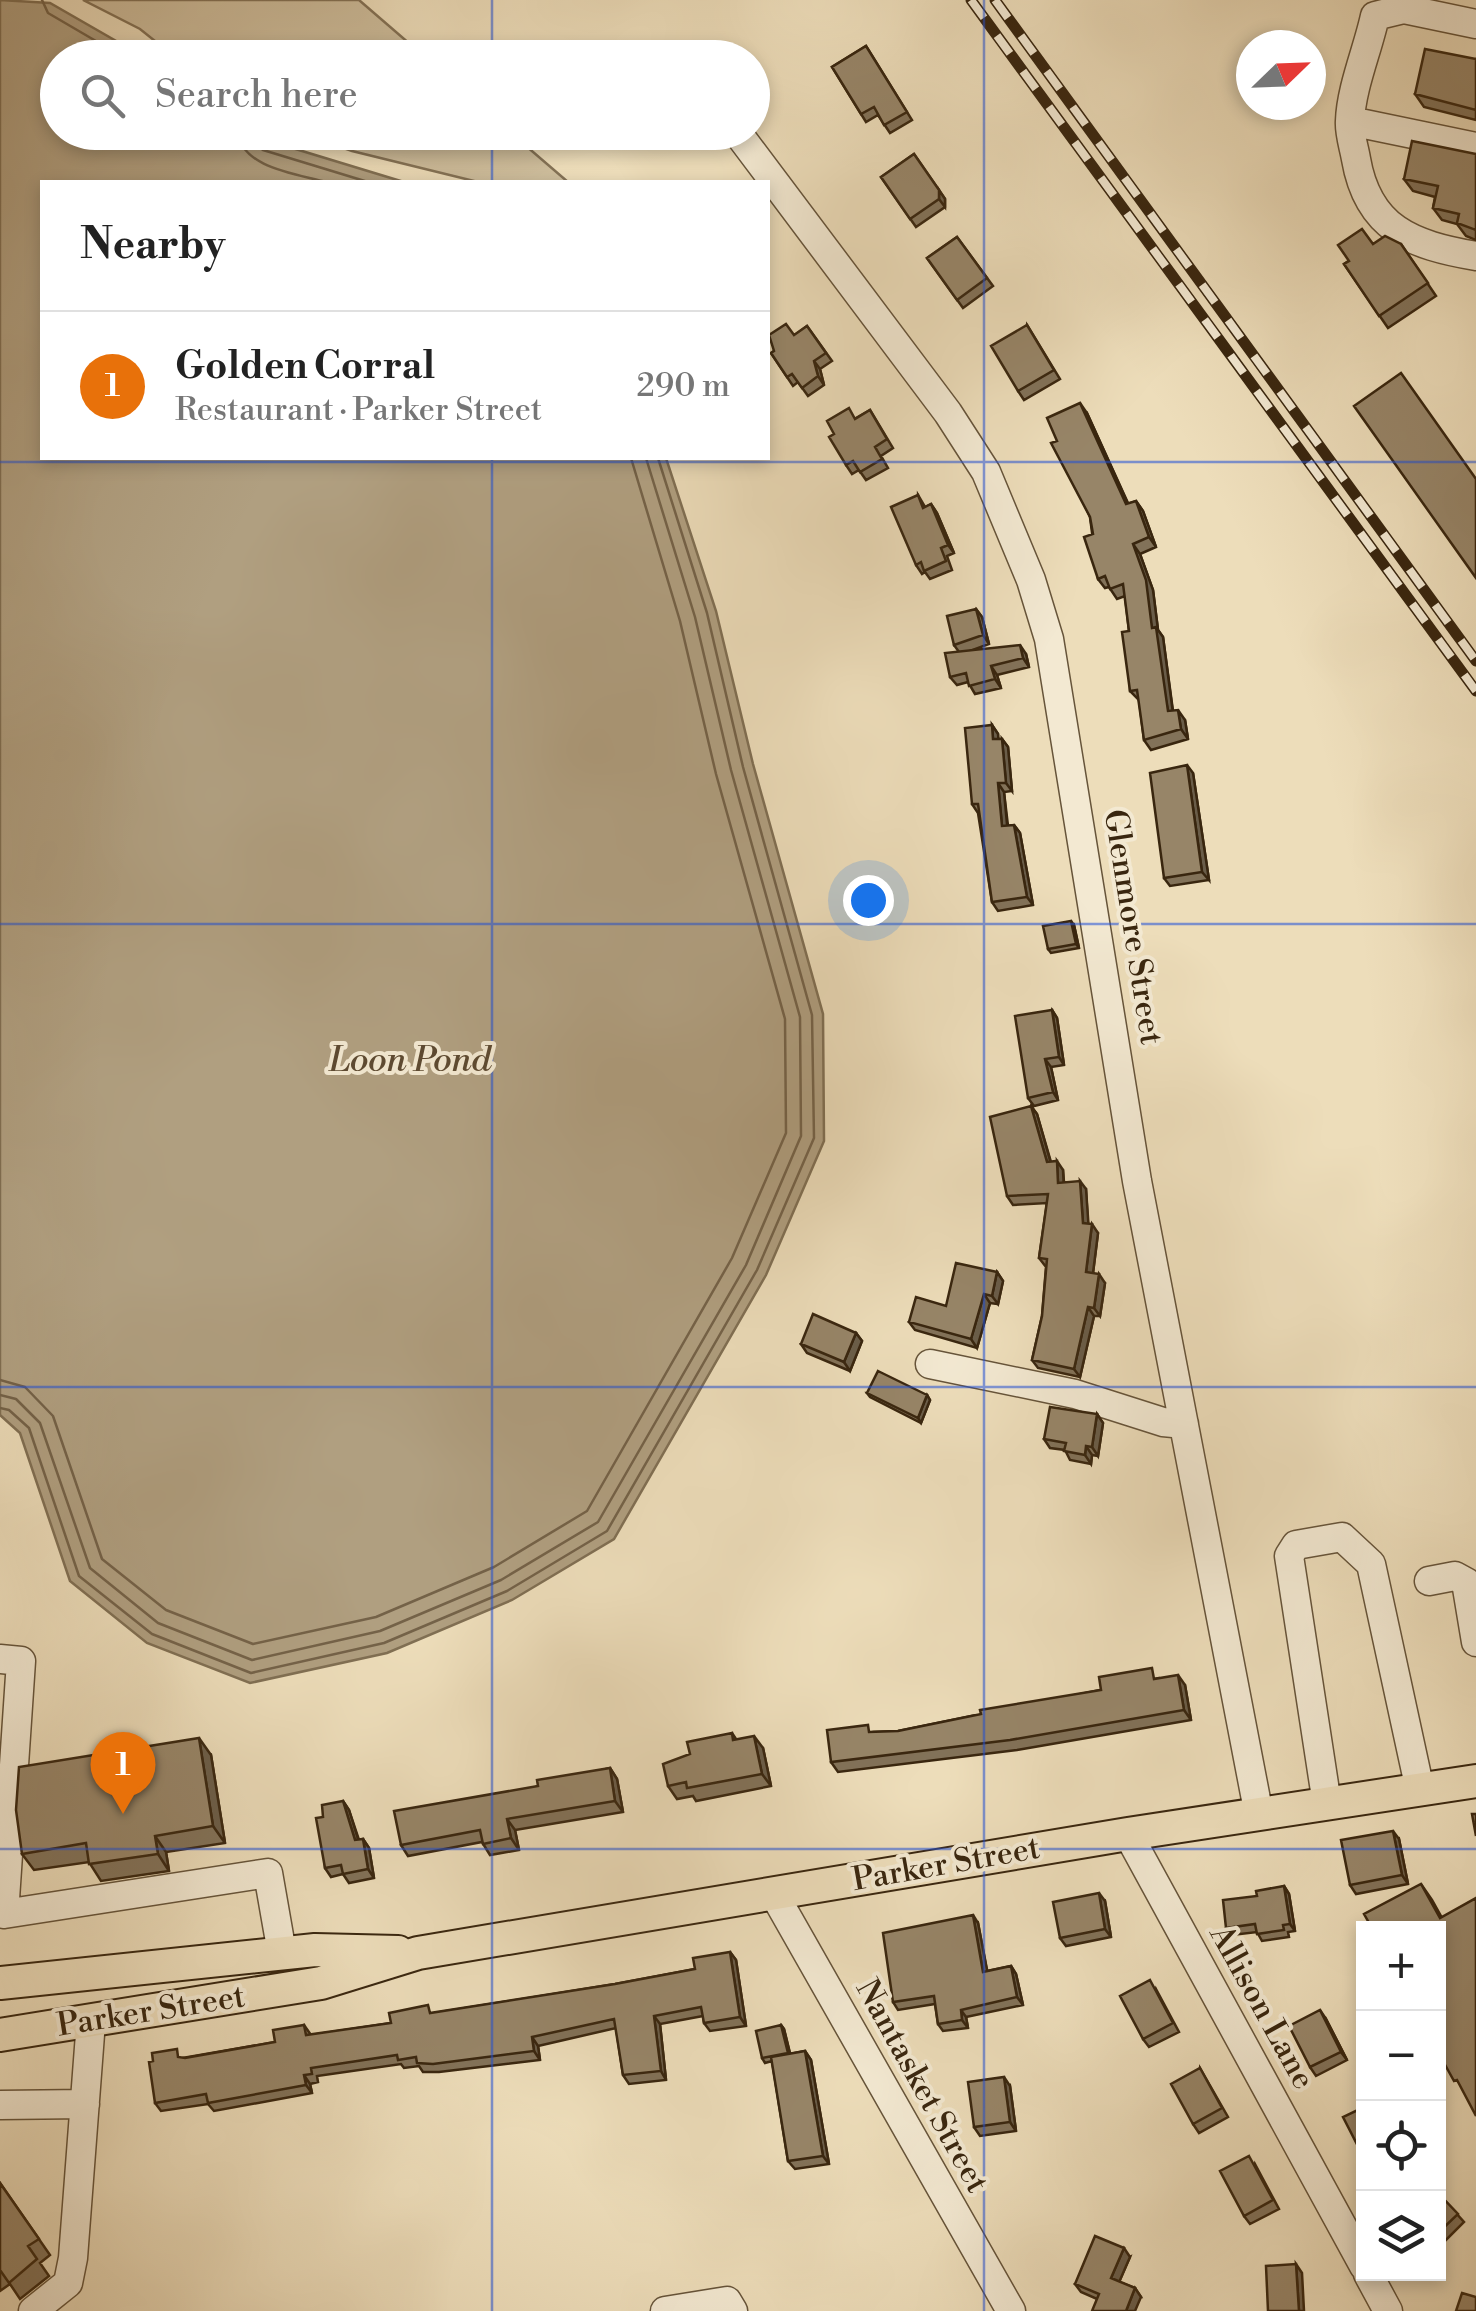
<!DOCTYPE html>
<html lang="en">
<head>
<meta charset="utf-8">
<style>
  :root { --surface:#fff; --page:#f6f6f6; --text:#222; --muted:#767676; --line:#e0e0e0; --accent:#8f2418 }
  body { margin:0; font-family:"Libre Bodoni",serif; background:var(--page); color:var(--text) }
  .controls { position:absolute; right:30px; bottom:30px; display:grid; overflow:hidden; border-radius:0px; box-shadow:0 5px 15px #0003 }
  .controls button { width:90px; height:90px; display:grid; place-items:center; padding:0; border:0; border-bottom:2px solid var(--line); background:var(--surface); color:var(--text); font:50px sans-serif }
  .compass { position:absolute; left:1236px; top:30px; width:90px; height:90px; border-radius:50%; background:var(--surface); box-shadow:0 5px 15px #0003; rotate:67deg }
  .you { position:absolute; left:868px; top:900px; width:35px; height:35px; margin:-25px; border:8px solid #fff; border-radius:50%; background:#1a73e8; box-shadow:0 0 0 15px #1a73e833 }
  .badge { display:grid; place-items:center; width:65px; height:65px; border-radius:50%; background:var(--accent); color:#fff; font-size:32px; font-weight:700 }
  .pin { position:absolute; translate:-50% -82px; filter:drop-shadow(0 2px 5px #0008) }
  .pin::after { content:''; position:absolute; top:52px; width:35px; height:30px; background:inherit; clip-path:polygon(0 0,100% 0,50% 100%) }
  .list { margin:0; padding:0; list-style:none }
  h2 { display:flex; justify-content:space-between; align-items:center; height:130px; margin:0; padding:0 40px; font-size:42px }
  h2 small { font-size:32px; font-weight:400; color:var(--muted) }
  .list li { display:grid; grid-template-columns:65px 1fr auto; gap:30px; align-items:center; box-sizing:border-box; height:150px; padding:0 40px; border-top:2px solid var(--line) }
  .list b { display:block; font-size:38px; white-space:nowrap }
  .list p { margin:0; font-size:32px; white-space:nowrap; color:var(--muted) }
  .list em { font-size:32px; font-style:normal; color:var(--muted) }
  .icon { flex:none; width:55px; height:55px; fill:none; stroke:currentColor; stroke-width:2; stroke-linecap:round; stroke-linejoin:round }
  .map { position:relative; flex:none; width:1476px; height:2311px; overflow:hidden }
  .search { position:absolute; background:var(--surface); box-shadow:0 5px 15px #0003; left:40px; top:40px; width:730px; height:110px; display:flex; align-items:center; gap:25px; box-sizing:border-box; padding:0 35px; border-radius:55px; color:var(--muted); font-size:38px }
  .panel { position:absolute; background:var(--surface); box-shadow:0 5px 15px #0003; left:40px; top:180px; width:730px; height:280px; border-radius:0px }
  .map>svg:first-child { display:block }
  .green { fill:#cebe9d; stroke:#847256; stroke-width:2.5 }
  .water { fill:#b09f80; stroke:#806f53; stroke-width:2.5 }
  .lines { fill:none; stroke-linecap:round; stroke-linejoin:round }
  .shore { stroke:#746248; stroke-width:2.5 }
  .minor-casing { stroke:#66543a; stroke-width:31 }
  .major-casing { stroke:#39260f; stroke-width:36 }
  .minor { stroke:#f3e9d2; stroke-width:28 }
  .major { stroke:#edddba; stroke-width:32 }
  .rail-casing { stroke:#39260f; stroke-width:11 }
  .rail { stroke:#f3e9d2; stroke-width:8; stroke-dasharray:22; stroke-linecap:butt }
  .wall { fill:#827259; stroke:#39260f; stroke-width:2.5 }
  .shaded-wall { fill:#6a5d49; stroke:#39260f; stroke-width:2.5 }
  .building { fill:#978568; stroke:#39260f; stroke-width:2.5 }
  .grid { fill:none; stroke:#1d4ed8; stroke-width:2.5; stroke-opacity:0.55 }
  .labels { text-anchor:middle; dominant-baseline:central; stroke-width:8; stroke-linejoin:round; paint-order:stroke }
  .street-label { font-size:32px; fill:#39260f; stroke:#f3e9d2 }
  .water-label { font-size:35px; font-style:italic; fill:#5d4a31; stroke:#f3e9d2 }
</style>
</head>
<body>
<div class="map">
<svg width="1476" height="2311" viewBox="0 0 1476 2311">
  <rect width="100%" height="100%" fill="#edddba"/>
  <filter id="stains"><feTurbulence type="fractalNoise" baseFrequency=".002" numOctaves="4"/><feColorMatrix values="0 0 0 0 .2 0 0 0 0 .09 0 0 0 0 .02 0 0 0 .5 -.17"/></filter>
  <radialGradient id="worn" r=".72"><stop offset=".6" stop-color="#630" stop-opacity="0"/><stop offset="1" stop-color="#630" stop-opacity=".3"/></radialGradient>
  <path class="green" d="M83 0H359L425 57H175L140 29Z
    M301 133H511L568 182H478L352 151Z"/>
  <path class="water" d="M0 0 50 3 144 57 58 58V132L255 133 266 140 404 182H42V458H666L716 611 753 764 823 1014 824 1141 766 1275 614 1539 512 1600 387 1653 250 1683 147 1643 70 1581 20 1433 0 1415Z"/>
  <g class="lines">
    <path class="shore" d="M42 0 48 13 125 58
      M238 132C241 168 298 174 326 182
      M251 132 253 142 263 150 368 182
      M0 1380 25 1387 53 1416 102 1559 166 1610 253 1644 376 1617 494 1567 587 1511 732 1258 786 1133 785 1019 716 774 680 621 631 458
      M0 1395 16 1399 40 1423 90 1568 158 1623 252 1660 380 1631 501 1580 598 1522 746 1265 801 1136 800 1017 731 770 695 617 646 458
      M0 1408 9 1410 29 1428 79 1576 152 1634 251 1673 384 1643 507 1591 607 1531 757 1270 814 1138 812 1015 743 767 707 613 658 458"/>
    <g class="minor-casing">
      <path id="minor" d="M1476 24 1404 9 1375 16C1368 49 1351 88 1350 121 1349 133 1354 147 1356 159 1368 229 1412 245 1476 256
        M1350 121 1476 147
        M737 132 948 413 986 472 1031 580 1049 639 1137 1181 1259 1815
        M930 1364 1075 1394 1163 1422 1184 1424
        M1429 1581 1455 1576 1466 1582 1476 1642
        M0 1659 21 1661 4 1914 268 1873 282 1953
        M1327 1804 1289 1556 1296 1545 1342 1537 1371 1564 1420 1790
        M1128 1834 1364 2266
        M774 1894 1011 2311
        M0 2105 85 2104
        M1368 2274 1388 2311
        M33 2311 68 2283 73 2258 91 2021
        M665 2311 727 2301 733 2311"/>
    </g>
    <g class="major-casing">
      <path id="major" d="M0 1983 315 1950 398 1952
        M0 2035 321 1983 418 1953 1128 1834 1476 1781"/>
    </g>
    <use href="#minor" class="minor"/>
    <use href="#major" class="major"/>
    <g class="rail-casing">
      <path id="rail" d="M971 0 1476 691
        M995 0 1476 661"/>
    </g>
    <use href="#rail" class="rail"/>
  </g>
  <path class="wall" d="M866 46 912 120 890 133 878 115 866 122 832 67Z
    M1476 59V120L1424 107 1415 94Z
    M914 154 945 199V207L916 227 881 177Z
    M1476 154V240L1466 236 1457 224 1442 220 1433 208 1435 197 1413 191 1404 179Z
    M957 237 993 286 963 308 927 258Z
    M1373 244H1401L1436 296 1388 328 1344 264Z
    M1027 325 1060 379 1024 400 1018 391Z
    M807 326 832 361 820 369 824 385 808 396 798 382 793 386 771 353Z
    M870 410 893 448 881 456 888 468 866 480 859 470 852 474 846 465 856 418Z
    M1087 413 1128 504 1136 501 1143 511 1156 547 1140 554 1153 590 1158 630 1163 637 1173 711 1185 720 1188 739 1151 750 1144 740 1139 700 1130 691 1129 631 1125 596 1117 599 1109 587 1105 588 1098 579 1090 517 1057 441Z
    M918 495 925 507 931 504 937 513 954 553 947 556 952 570 930 579 925 572 922 574 916 565Z
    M976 609 982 617 989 644 970 651 1026 654 1029 667 997 675 1001 688 975 694 968 682 957 685 950 677 959 652 954 645Z
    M992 725 998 734V739H1002L1008 747 1012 791 1004 792 1008 826 1014 825 1020 833 1033 905 998 911 992 902 978 813 972 804Z
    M1193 773 1209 880 1170 886 1164 878Z
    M1074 925 1079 948 1051 953 1048 949Z
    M1052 1010 1057 1018 1064 1065 1051 1067 1058 1100 1034 1106 1028 1098Z
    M1031 1106 1037 1114 1051 1162 1063 1170 1064 1182 1086 1189 1088 1224 1098 1233 1093 1273 1105 1283 1100 1316H1094L1080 1377 1038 1368 1032 1360 1042 1316 1046 1267 1039 1258 1047 1203 1013 1205 1007 1196Z
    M997 1272 1003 1281 998 1304 990 1303 977 1348 915 1330 909 1322 946 1306Z
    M856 1333 862 1341 850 1371 807 1353 801 1344Z
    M867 1393 927 1395 930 1400 921 1423 870 1397Z
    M1097 1414 1103 1423 1098 1456 1092 1455 1091 1464 1070 1460 1065 1450 1050 1448 1044 1439Z
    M1159 1678 1185 1685 1191 1720 1017 1750 838 1772 831 1762 873 1732 898 1731Z
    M732 1733 736 1739 763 1748 771 1786 696 1801 693 1796 677 1799 668 1786 690 1754Z
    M211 1755 225 1843 166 1852 169 1871 101 1881 89 1862 34 1870 22 1854Z
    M610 1768 617 1779 623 1812 515 1830 519 1850 490 1855 482 1842 408 1856 401 1845 538 1786Z
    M343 1801 349 1810 359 1840 363 1839 369 1848 374 1878 349 1883 343 1874 331 1877 325 1868 323 1817Z
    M1399 1839 1408 1884 1356 1894 1350 1885Z
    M1284 1886 1289 1894 1295 1931 1288 1932 1289 1937 1262 1941 1257 1932 1232 1935 1226 1928 1257 1896Z
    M1105 1901 1111 1937 1066 1946 1060 1938Z
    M978 1923 987 1971 1011 1966 1016 1974 1023 2005 966 2017 968 2028 943 2031 938 2024 935 2004 898 2010 893 2002Z
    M730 1952 736 1960 746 2026 710 2031 704 2023 703 2016 660 2024 666 2080 629 2084 623 2075 616 2028 538 2046 540 2060 439 2072H423L419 2066 404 2068 401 2064 317 2076 318 2082 310 2084 312 2093 214 2111 208 2104 161 2111 155 2103 183 2058 275 2042 304 2025 311 2035 391 2023 434 2013 615 1984 695 1969Z
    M1156 1989 1179 2032 1149 2047 1143 2039Z
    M1326 2019 1347 2060 1316 2076 1310 2067Z
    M781 2025 784 2029 790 2054 805 2051 811 2060 829 2164 795 2169 788 2161 772 2061 765 2063 762 2058Z
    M1200 2068 1228 2117 1199 2133 1193 2124Z
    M1010 2086 1016 2131 980 2136 974 2127Z
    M1255 2164 1279 2209 1250 2224 1244 2216Z
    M0 2183 50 2255 40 2263 49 2276 20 2299 10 2284 0 2291Z
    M1438 2193 1464 2222 1440 2246 1438 2245Z
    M1130 2257 1119 2282 1135 2288 1141 2297 1097 2299 1081 2292 1075 2284Z"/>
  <path class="shaded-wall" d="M939 190 945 199V207L939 199Z
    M814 361 820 369 824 385 818 376Z
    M1080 403 1087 413 1133 514 1126 504Z
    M1136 501 1143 511 1156 547 1149 537Z
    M931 504 937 513 954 553 948 545Z
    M1133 544 1140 554 1153 590 1158 630 1163 637 1174 721 1168 711 1152 628Z
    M976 609 982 617 989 644 983 635Z
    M1020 645 1026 654 1029 667 1023 658Z
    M991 666 997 675 1001 688 995 679Z
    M1178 710 1185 720 1188 739 1181 729Z
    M992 725 998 734 999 748 993 739Z
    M1002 739 1008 747 1012 791 1006 783Z
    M1187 765 1193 773 1209 880 1202 872Z
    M998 783 1004 792 1008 835 1002 826Z
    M1014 825 1020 833 1033 905 1027 897Z
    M1071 921 1074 925 1079 948 1076 944Z
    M1052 1010 1057 1018 1064 1065 1059 1057Z
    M1045 1059 1051 1067 1058 1100 1053 1092Z
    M1031 1106 1037 1114 1053 1171 1047 1162Z
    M1057 1161 1063 1170 1064 1191 1058 1183Z
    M1080 1181 1086 1189 1089 1232 1083 1223Z
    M1092 1224 1098 1233 1092 1281 1086 1272Z
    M997 1272 1003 1281 998 1304 992 1296Z
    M1099 1274 1105 1283 1100 1316 1094 1308Z
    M984 1294 990 1303 977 1348 971 1339Z
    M1088 1307 1094 1316 1080 1377 1074 1369Z
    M856 1333 862 1341 850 1371 844 1362Z
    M927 1395 930 1400 921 1423 918 1418Z
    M1097 1414 1103 1423 1098 1456 1092 1447Z
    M1086 1446 1092 1455 1091 1464 1085 1455Z
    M1178 1675 1185 1685 1191 1720 1184 1710Z
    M754 1736 763 1748 771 1786 762 1774Z
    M199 1738 211 1755 225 1843 213 1826Z
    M610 1768 617 1779 623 1812 615 1801Z
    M343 1801 349 1810 361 1849 355 1840Z
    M507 1819 515 1830 519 1850 511 1838Z
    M1393 1831 1399 1839 1408 1884 1402 1875Z
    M155 1836 166 1852 169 1871 158 1854Z
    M363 1839 369 1848 374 1878 368 1869Z
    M1421 1884 1432 1900 1451 1934 1440 1918Z
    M1284 1886 1289 1894 1295 1931 1290 1924Z
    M1099 1893 1105 1901 1111 1937 1105 1929Z
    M973 1915 978 1923 989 1980 983 1972Z
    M730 1952 736 1960 746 2026 740 2017Z
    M1011 1966 1016 1974 1023 2005 1017 1997Z
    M961 2010 966 2017 968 2028 962 2020Z
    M1320 2010 1326 2019 1347 2060 1341 2052Z
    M654 2016 660 2024 666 2080 661 2071Z
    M781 2025 784 2029 791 2057 788 2053Z
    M532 2037 538 2046 540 2060 534 2051Z
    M805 2051 811 2060 829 2164 823 2156Z
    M304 2075 310 2084 312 2093 306 2085Z
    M1004 2077 1010 2086 1016 2131 1010 2122Z
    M1124 2248 1130 2257 1117 2287 1111 2278Z
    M1296 2264 1302 2273 1304 2311H1299Z
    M1135 2288 1141 2297 1135 2311H1126Z"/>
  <path class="building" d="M866 46 907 112 884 125 874 107 861 114 832 67Z
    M1425 49 1476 59V110L1415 94Z
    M1412 141 1476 154V230L1457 223 1459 214 1433 208 1438 186 1404 179Z
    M914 154 939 190V199L910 219 881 177Z
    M1362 229 1373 244 1385 236 1401 244 1428 283 1379 316 1344 264 1349 261 1338 245Z
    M957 237 987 278 957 300 927 258Z
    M786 324 794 335 807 326 826 353 814 361 818 376 802 388 792 374 787 377 771 353 774 351 769 335Z
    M1027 325 1054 370 1018 391 991 346Z
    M1401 373 1476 479V578L1354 406Z
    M1080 403 1126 504 1136 501 1149 537 1133 544 1146 580 1152 628 1156 627 1168 711 1178 710 1181 729 1144 740 1137 690 1130 691 1122 632 1129 631 1123 584 1110 589 1105 576 1098 579 1084 537 1093 534 1090 517 1051 443 1057 441 1047 418Z
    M849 408 855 419 870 410 887 439 875 447 882 459 860 472 853 461 846 465 829 437 834 434 827 421Z
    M918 495 923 508 931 504 948 545 941 548 946 561 924 571 921 562 916 565 891 507Z
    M976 609 983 635 954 645 947 616Z
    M1020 645 1023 658 991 666 995 679 969 686 966 673 950 677 945 653Z
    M992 725 993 739H1002L1006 783H998L1002 826 1014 825 1027 897 992 902 978 804H972L965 728Z
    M1187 765 1202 872 1164 878 1150 773Z
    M1071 921 1076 944 1048 949 1043 926Z
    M1052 1010 1059 1057 1045 1059 1053 1092 1028 1098 1015 1016Z
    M1031 1106 1047 1162 1057 1161 1058 1183 1080 1181 1083 1223 1092 1224 1086 1272 1099 1274 1094 1308 1088 1307 1074 1369 1032 1360 1042 1316 1047 1259 1039 1258 1048 1194 1007 1196 990 1117Z
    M956 1263 997 1272 992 1296 984 1294 971 1339 909 1322 916 1297 946 1306Z
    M813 1314 856 1333 844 1362 801 1344Z
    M878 1371 927 1395 918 1418 867 1393Z
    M1050 1407 1097 1414 1092 1447 1086 1446 1085 1455 1064 1451 1066 1443 1044 1439Z
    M1152 1668 1154 1679 1178 1675 1184 1710 1010 1740 831 1762 827 1730 868 1725 869 1732 898 1731 981 1714 980 1710 1101 1690 1099 1677Z
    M732 1733 733 1740 754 1736 762 1774 687 1788 686 1782 668 1786 663 1764 690 1754 687 1742Z
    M199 1738 213 1826 155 1836 158 1854 89 1864 86 1843 22 1854 16 1810 19 1767Z
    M610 1768 615 1801 507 1819 511 1838 483 1844 480 1830 401 1845 394 1811 538 1786 537 1780Z
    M343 1801 355 1840 363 1839 368 1869 343 1874 341 1865 325 1868 316 1818 323 1817 322 1805Z
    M1472 1814H1476V1836Z
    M1393 1831 1402 1875 1350 1885 1341 1840Z
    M1421 1884 1440 1918 1476 1898V2116L1457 2080 1454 2081 1438 2052V1928H1372L1364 1914Z
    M1284 1886 1290 1924 1283 1925 1284 1930 1257 1934 1255 1924 1226 1928 1223 1900 1257 1896 1256 1891Z
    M1099 1893 1105 1929 1060 1938 1053 1902Z
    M973 1915 983 1972 1011 1966 1017 1997 961 2010 962 2020 938 2024 934 1996 893 2002 883 1933Z
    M730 1952 740 2017 704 2023 701 2007 654 2016 661 2071 623 2075 614 2019 532 2037 534 2051 433 2064 417 2063 416 2057 398 2060 397 2055 311 2068 312 2074 304 2075 306 2085 208 2103 206 2094 155 2103 149 2062 153 2061 152 2053 177 2049 178 2057 185 2058 275 2042 273 2030 304 2025 306 2035 391 2023 389 2013 428 2005 430 2013 615 1984 695 1969 693 1958Z
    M1150 1980 1173 2023 1143 2039 1120 1996Z
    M1320 2010 1341 2052 1310 2067 1289 2026Z
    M781 2025 788 2053 762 2058 756 2031Z
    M805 2051 823 2156 788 2161 771 2057Z
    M1200 2068 1222 2108 1193 2124 1171 2084Z
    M1004 2077 1010 2122 974 2127 968 2082Z
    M1364 2107V2158L1343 2117Z
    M1249 2156 1273 2200 1244 2216 1220 2171Z
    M0 2183 39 2239 28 2246 37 2259 9 2283 0 2270Z
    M1438 2193 1458 2214 1438 2233Z
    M1095 2236 1124 2248 1111 2278 1135 2288 1126 2311H1092L1099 2294 1075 2284Z
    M1296 2264 1299 2311H1268L1266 2266Z
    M1462 2293 1476 2297V2311H1456Z"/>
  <path class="grid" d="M492 0V58M984 0V2311M492 132V182M492 458V2311M0 462H1476M0 924H1476M0 1387H1476M0 1849H1476"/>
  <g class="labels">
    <g class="street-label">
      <text transform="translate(1133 927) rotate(81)">Glenmore Street</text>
      <text transform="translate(946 1864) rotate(-10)">Parker Street</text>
      <text transform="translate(1262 2007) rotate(61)">Allison Lane</text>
      <text transform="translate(151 2011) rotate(-9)">Parker Street</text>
      <text transform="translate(922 2086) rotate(61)">Nantasket Street</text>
    </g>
    <g class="water-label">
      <text x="410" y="1060">Loon Pond</text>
    </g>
  </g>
  <rect width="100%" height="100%" filter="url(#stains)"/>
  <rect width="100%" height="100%" fill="url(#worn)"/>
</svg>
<div class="controls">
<button>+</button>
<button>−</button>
<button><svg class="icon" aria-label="locate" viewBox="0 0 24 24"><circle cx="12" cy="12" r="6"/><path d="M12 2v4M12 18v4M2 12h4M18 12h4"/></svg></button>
<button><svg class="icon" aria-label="layers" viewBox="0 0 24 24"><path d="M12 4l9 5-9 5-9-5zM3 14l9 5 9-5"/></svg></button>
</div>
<svg class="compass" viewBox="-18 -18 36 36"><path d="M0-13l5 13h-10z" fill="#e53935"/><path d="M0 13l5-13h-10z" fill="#767676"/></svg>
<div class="you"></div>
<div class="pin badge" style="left:123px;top:1814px;background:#e8710a">1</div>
<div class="search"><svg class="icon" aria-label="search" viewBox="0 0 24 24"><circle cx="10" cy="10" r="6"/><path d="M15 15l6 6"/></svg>Search here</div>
<section class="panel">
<h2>Nearby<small></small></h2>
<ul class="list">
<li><span class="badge" style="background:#e8710a">1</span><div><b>Golden Corral</b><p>Restaurant · Parker Street</p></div><em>290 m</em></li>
</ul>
</section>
</div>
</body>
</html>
